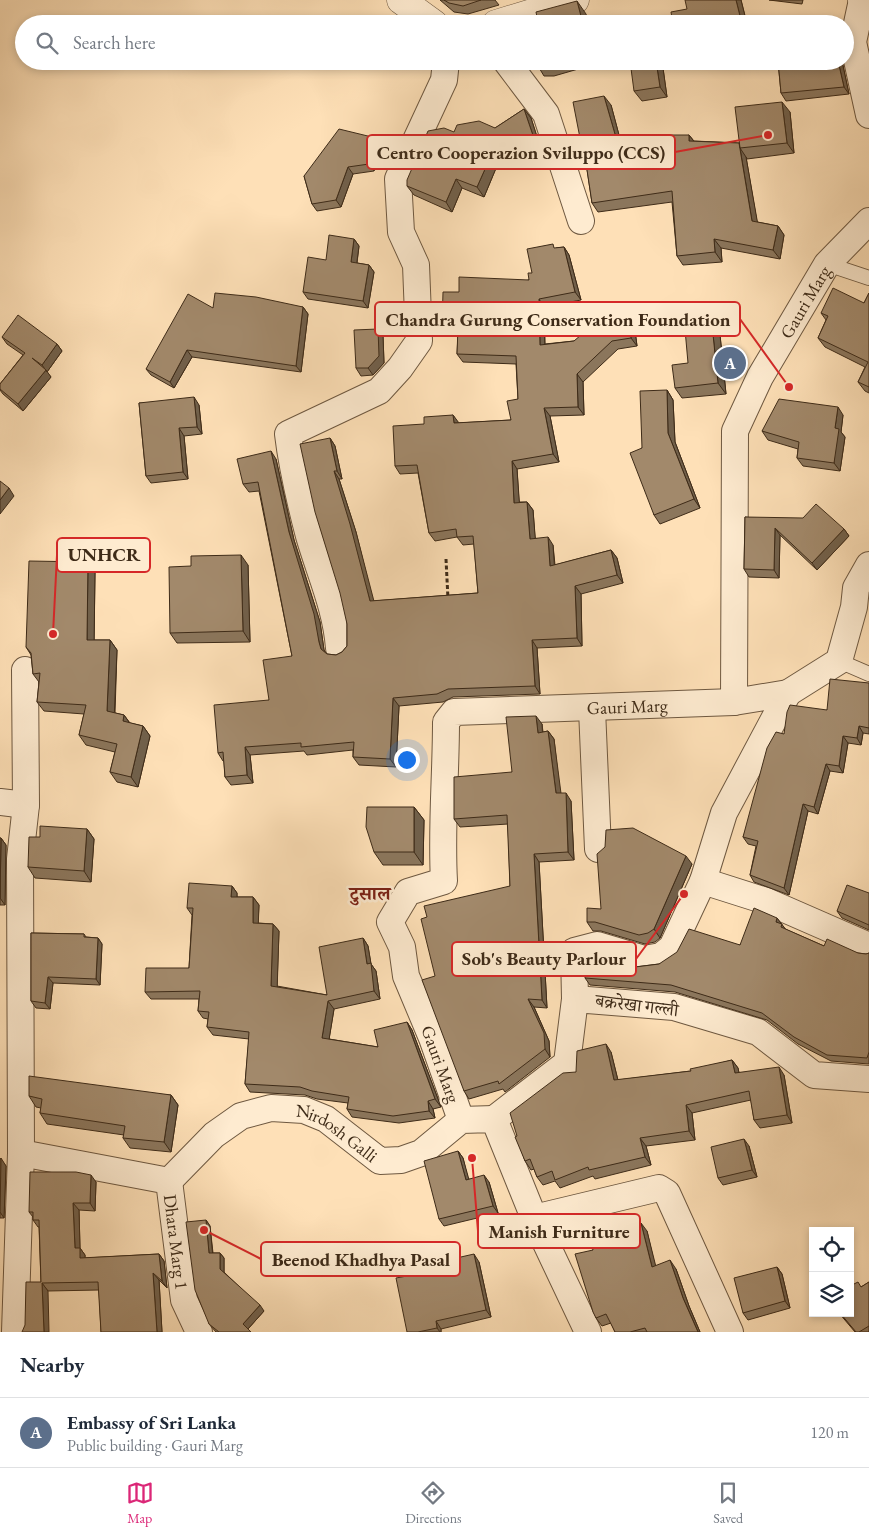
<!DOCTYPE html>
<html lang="en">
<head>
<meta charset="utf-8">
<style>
  :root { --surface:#fff; --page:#f2f2f3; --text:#1f2937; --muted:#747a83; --line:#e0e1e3; --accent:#db2777 }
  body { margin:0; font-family:"EB Garamond","Noto Serif Devanagari",serif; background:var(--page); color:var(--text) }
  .controls { position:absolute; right:15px; bottom:15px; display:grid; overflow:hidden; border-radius:0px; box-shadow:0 2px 8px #0003 }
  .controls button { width:45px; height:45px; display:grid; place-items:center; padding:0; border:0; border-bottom:1px solid var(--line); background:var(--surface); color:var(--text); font:25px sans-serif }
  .you { position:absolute; left:406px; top:759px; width:18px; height:18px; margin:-12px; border:4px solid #fff; border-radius:50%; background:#1a73e8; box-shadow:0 0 0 8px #1a73e833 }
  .badge { display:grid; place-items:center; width:32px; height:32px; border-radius:50%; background:var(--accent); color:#fff; font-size:16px; font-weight:700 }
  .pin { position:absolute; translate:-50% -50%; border:2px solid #fff; box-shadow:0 1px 5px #0006 }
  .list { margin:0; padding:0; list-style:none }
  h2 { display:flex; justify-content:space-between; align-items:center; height:65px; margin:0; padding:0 20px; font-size:21px }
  h2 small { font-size:16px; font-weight:400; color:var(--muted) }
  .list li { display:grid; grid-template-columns:32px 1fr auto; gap:15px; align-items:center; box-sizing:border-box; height:70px; padding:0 20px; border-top:1px solid var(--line) }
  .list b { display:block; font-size:19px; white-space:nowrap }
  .list p { margin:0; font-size:16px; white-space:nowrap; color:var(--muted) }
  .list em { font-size:16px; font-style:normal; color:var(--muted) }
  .icon { flex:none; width:28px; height:28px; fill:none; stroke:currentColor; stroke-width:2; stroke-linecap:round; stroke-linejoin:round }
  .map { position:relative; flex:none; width:869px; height:1332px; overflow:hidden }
  .search { position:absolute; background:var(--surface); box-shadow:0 2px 8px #0003; left:15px; right:15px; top:15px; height:55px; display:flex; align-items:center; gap:12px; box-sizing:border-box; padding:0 18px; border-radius:28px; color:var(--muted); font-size:19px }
  .sheet { height:135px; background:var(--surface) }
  nav { display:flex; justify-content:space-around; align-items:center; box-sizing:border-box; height:70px; border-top:1px solid var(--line); background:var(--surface); font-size:14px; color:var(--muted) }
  nav a { display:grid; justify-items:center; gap:2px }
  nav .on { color:var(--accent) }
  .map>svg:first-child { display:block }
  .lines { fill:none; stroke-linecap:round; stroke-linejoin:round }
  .service-casing { stroke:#6e5840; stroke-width:16 }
  .minor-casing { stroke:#6e5840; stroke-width:28 }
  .tertiary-casing { stroke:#6e5840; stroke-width:29 }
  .path { stroke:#3e2b18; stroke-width:3; stroke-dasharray:4 2.5; stroke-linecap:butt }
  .service { stroke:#feebd0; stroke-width:14 }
  .minor { stroke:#feebd0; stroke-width:26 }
  .tertiary { stroke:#feebd0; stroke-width:28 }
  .wall { fill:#8b765c; stroke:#3e2b18 }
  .shaded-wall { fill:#71604b; stroke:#3e2b18 }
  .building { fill:#a2896b; stroke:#3e2b18 }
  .labels { text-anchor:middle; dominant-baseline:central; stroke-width:5; stroke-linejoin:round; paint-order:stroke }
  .street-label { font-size:18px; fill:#3e2b18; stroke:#feebd0 }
  .neighbourhood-label { font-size:19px; font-weight:bold; fill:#7a1f14; stroke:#feebd0 }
  .leader { fill:none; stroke:#d62828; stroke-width:2 }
  .callout-dot { fill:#d62828; stroke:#feebd0; stroke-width:2 }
  .callout { fill:#feebd0; stroke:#d62828; stroke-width:2 }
  .callout-label { font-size:19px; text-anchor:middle; font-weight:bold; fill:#3e2b18 }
</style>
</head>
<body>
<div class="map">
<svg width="869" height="1332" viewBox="0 0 869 1332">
  <rect width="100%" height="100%" fill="#fee0b7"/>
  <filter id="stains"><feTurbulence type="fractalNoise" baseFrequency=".004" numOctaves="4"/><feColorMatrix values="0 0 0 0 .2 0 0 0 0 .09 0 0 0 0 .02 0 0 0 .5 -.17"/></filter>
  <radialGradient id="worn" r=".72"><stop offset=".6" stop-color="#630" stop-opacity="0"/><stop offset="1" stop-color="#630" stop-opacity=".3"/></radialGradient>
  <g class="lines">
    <g class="service-casing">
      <path id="service" d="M827 264 869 278
        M839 661 869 674"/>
    </g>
    <g class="minor-casing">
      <g id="minor">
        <path d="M862 0 853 42 869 115"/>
        <path d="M506 61 546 114 581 221"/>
        <path d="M339 648C336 608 320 574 309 536 300 502 292 468 288 434L379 391 400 368 419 341 416 265 401 232 398 179 444 80 446 61"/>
        <path d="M788 693 839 661 854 607 856 588 869 565"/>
        <path d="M734 702 788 693 724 813 703 881 766 901 869 946"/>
        <path d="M592 709 598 849"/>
        <path d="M0 802 26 805"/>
        <path d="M575 999 574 951 597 945 644 959 661 956 672 947 703 881"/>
        <path d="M494 1119 567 1063 575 999 674 1007 758 1032 814 1075 869 1079"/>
        <path id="s1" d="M461 1120 432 1038 406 976 402 947 390 922 408 892 444 881C441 828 446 775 446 722L454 712 734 702 735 431 760 377 827 264 869 221"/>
        <path id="s2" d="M21 1153 169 1181 184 1300 199 1332"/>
        <path id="s3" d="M169 1181 214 1135 241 1116 271 1108 304 1110 326 1119 380 1161 401 1160 421 1153 461 1120 494 1119 534 1218 588 1332"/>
        <path d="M534 1218 659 1188 667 1193 730 1332"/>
        <path d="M15 1332 21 1153 20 859 26 805 25 670"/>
      </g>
    </g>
    <g class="tertiary-casing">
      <path id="tertiary" d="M401 0 434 24
        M862 0 869 6
        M496 24 575 0"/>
    </g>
    <path class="path" d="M446 559 448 599"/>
    <use href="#service" class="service"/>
    <use href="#minor" class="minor"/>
    <use href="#tertiary" class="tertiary"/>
  </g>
  <path class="wall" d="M440 0H495L499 5 468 14 454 12Z
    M741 0 747 24H673Z
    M769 0H803L802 4Z
    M535 61H599V63L554 76H544Z
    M662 61 667 97 642 101 634 91Z
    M778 61H842L849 94 786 101 781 93Z
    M611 105 624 154 643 151 689 135 694 141 739 143 790 112 794 153 747 159 746 157 757 222 778 226 784 235 780 259 721 248 722 262 683 265 677 256 672 202 598 212 592 203 583 142 580 138Z
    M524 109 531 118 546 165 504 149 484 197 462 188 452 212 414 195 407 186 454 132 495 128Z
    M381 145 374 171 353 174 341 207 317 211 312 204 304 176Z
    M354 239 359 246 357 263 369 265 374 272 368 308 308 299 303 292 326 260Z
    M564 247 569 255 581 300 544 307 545 344 574 341 634 323 637 346 618 349 583 382 584 415 550 416 559 462 517 469 519 502H527L533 510 535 538 553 545 555 565 611 550 617 558 623 583 581 594 582 646 537 648 540 694 453 697 443 702 399 706 396 767 359 765 353 757V750L307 755 304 751 250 755 253 783 231 785 225 777 224 761H223L218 753 269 700 292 656 259 491 249 492 243 484 276 459 294 540 320 622 324 650 327 654 336 655 342 652 347 646V624L330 438 335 446 342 479H339L356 532 373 601 478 593 474 544 463 545 457 537 435 541 429 533 418 473 400 474 395 466 424 424 453 415 458 423 511 420 518 399 516 364 463 362 457 354 458 334H447L442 326 459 292 529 280 532 273 556 248Z
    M869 293V393L865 391 858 382 865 367 825 347 818 338 826 320 821 313 864 303Z
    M303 307 308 314 301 372 192 357 174 388 151 375 146 369 213 308Z
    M719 325 726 394 682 398 675 388Z
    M378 329 383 336 384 363 373 375 361 376 356 368Z
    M2 337 57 344 62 351 47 372 51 377 23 411 3 394 0 390V384L23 355 7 344Z
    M667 390 673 400 675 442 700 508 660 524 654 515 642 448Z
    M139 403 199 405 202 434 184 436 188 479 151 483 146 476Z
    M843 415 841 432 845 437 840 471 803 466 797 458 798 449 768 440 762 431Z
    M745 517 844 529 849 536 817 570 780 535 779 578 749 577 744 569Z
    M88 562 95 572 94 640H110L117 650 115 713 124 715 130 723 143 726 150 736 138 787 117 782 110 772 115 752 86 745 79 735 84 714 44 711 37 702 39 682 33 674 31 655 26 647Z
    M248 565 250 642 177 643 170 633Z
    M869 683V734L863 733 861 745 848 743 843 773 830 771 818 814 808 811 789 895 754 882 750 875 756 846 748 844 743 837 784 734 827 710Z
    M542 724 543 732 548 731 554 739 560 793 571 801 574 860 539 862 547 1008 534 1007 549 1041 550 1057 505 1092 503 1089 469 1099 464 1091 510 886 508 824 460 827 454 819 512 772Z
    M414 807 424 820 423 865H383L374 852Z
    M87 829 94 839 91 882 35 878 28 867 40 837Z
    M0 838H1L6 845 5 905H0Z
    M692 864 660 938 655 942 645 944 601 931H593L587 922 601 909Z
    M232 886 237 893V897H253L259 905 258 923 273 924 279 931 277 986 327 995 363 938 368 946 371 964 376 971 380 999 334 1009 329 1039 378 1047 407 1022 412 1030 441 1107 433 1109 435 1118 399 1123 352 1117 347 1109 348 1103 317 1099 305 1095 250 1092 245 1084 249 1039 213 1035 207 1027 208 1019 203 1018 198 1011 199 999H151L145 992 189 968 192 915 187 908Z
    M869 893V930L842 918 837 911Z
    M777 918 785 929 824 946 858 953 866 954 869 953V1064L831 1061 798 1044 767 1020 675 992 590 985 585 978 635 967 659 964 740 945Z
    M31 933 84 934 86 937 98 938 102 944 100 985 53 983 50 1009 36 1008 31 1001Z
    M611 1052 618 1080 691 1071 732 1060 738 1068 739 1073 784 1075 792 1123 760 1128 754 1120 751 1100 692 1113 695 1140 646 1146 651 1165 595 1179 593 1176 560 1188 555 1181 543 1185 537 1177 534 1169 531 1170 525 1161 517 1136 576 1072Z
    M171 1095 178 1105 171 1152 130 1148 123 1138 124 1135 47 1124 40 1113 41 1108 36 1107 29 1096Z
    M749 1146 757 1177 723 1185 718 1178Z
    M458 1151 463 1158 468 1179 489 1182 498 1213 444 1226 439 1219Z
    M0 1158 6 1166 4 1218H0Z
    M96 1182 95 1211 79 1210 80 1248 85 1255V1258L159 1254 164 1261 167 1288 159 1280 162 1332H101L99 1290 48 1291 41 1282 39 1227H38L33 1220V1217L29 1212Z
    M206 1220 210 1226 213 1253H220L224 1258V1272L264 1311 248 1329 251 1332H216L209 1324Z
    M647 1231 655 1266 676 1269 689 1306 700 1332H615L611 1323 602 1326 596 1318 593 1250Z
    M479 1262 491 1317 441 1329V1332H407Z
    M777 1267 782 1274 790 1308 748 1320 743 1313Z
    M869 1282V1332H855L839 1313H850L861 1287Z"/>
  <path class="shaded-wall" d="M736 0H741L747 24H744L741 20Z
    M577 1 586 14 589 24H583Z
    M656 61H662L667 97 660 87Z
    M838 61H842L849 94 844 87Z
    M604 96 611 105 627 165 621 155Z
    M782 102 790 112 794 153 787 143Z
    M524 109 531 118 546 165 540 156Z
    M689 135 696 144 689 141Z
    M376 138 381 145 374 171 369 164Z
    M498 140 504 149 484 197 477 187Z
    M740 148 746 157 759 231 752 221Z
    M348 167 353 174 341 207 336 200Z
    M456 179 462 188 452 212 446 202Z
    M778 226 784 235 780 259 773 250Z
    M354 239 359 246 356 269 351 262Z
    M714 239 721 248 722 262 715 252Z
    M564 247 569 255 581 300 575 292Z
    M369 265 374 272 368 308 363 301Z
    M539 299 544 307 545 353 540 345Z
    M303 307 308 314 301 372 296 366Z
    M628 315 634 323 637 346 631 338Z
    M711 315 719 325 726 394 718 383Z
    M378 329 383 336 384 363 373 375 368 368Z
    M57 344 62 351 47 372 42 365Z
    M187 350 192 357 174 388 170 382Z
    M46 370 51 377 23 411 18 404Z
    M577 374 583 382 584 415 578 407Z
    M667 390 673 400 675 442 700 508 694 499 668 433Z
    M194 397 199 405 202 434 197 427Z
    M838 407 843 415 841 432 845 437 840 471 834 463 835 428Z
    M544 408 550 416 559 462 553 454Z
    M453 415 459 423H454Z
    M179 428 184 436 188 479 183 472Z
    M330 438 335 446 342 479 337 471Z
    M271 451 276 459 294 540 320 622 324 650 327 657 321 649 319 642 289 532Z
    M512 461 517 469 520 511 514 503Z
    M334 471 339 479 356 532 376 609 370 601Z
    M9 488 14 496 0 514V500Z
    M527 502 533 510 536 547 530 539Z
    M775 528 780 535 779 578 774 570Z
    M844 529 849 536 817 570 812 563Z
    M548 537 553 545 555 574 550 566Z
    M611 550 617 558 623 583 617 575Z
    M241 555 248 565 250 642 243 631Z
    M88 562 95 572 94 649 87 640Z
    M575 586 581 594 582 646 577 638Z
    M110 640 117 650 114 721 107 711Z
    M532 640 537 648 540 694 535 686Z
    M393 698 399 706 396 767 390 759Z
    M124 715 131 725 123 721Z
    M536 716 542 724 543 741 538 733Z
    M143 726 150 736 138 787 131 777Z
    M859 726 863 733 861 745 857 738Z
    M548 731 554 739 562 801 556 793Z
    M843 736 848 743 843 773 839 766Z
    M245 747 250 755 253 783 247 775Z
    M826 764 830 771 818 814 814 807Z
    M566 793 571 801 574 860 568 852Z
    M803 804 808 811 789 895 784 888Z
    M414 807 424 820 423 865 414 852Z
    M87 829 94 839 91 882 84 871Z
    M1 838 6 845 5 905 0 898Z
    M534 854 539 862 547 1008 542 1000Z
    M686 856 692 864 660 938 654 929Z
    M232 886 237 893V904L231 897Z
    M253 897 259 905 258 931 253 923Z
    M777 918 787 931 786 934 776 922Z
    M273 924 279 931 277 993 271 986Z
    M98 938 102 944 100 985 96 979Z
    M363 938 368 946 371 964 376 971 380 999 374 991 367 964Z
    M48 977 53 983 50 1009 45 1003Z
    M528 999 534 1007 549 1041 550 1057 545 1049Z
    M328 1001 334 1009 328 1046 322 1038Z
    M407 1022 412 1030 441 1107 435 1099Z
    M606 1044 611 1052 620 1089 614 1080Z
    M732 1060 738 1068 741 1082 735 1073Z
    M779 1067 784 1075 792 1123 787 1115Z
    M171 1095 178 1105 171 1152 164 1142Z
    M428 1101 433 1109 435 1118 429 1111Z
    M686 1105 692 1113 695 1140 689 1131Z
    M640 1138 646 1146 651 1165 645 1157Z
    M744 1139 749 1146 757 1177 752 1170Z
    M458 1151 463 1158 471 1187 466 1180Z
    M1 1158 6 1166 4 1218 0 1212Z
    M91 1175 96 1182 95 1211 90 1203Z
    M484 1175 489 1182 498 1213 493 1206Z
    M73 1203 79 1210 80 1248 85 1255V1265L80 1258 75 1248Z
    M206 1220 210 1226 213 1258 209 1253Z
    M641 1223 647 1231 658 1275 652 1267Z
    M220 1253 224 1258V1274L220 1269Z
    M159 1254 164 1261 167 1288 162 1281Z
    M474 1254 479 1262 491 1317 486 1310Z
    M670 1260 676 1269 689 1306 700 1332H698L683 1298Z
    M777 1267 782 1274 790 1308 785 1301Z
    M153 1273 159 1280 162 1332H157Z
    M42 1283 48 1291 49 1332H44Z
    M260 1305 264 1311 247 1330 243 1324Z
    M436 1321 441 1329V1332H440L437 1328Z"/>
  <path class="building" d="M444 0H481L463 6 449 3Z
    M685 0H736L741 20 722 24H673L671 12 687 9Z
    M577 1 583 24H532L538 22 536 12Z
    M651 20V24H625Z
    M535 61H549L545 63H535Z
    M630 61H656L660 87 634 91Z
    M778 61H838L844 87 781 93Z
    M604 96 621 155 643 151 641 135H689V141L739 143 752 221 778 226 773 250 714 239 715 252 677 256 672 191 592 203 582 137 580 138 573 102Z
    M782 102 787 143 740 148 735 107Z
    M524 109 540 156 498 140 477 187 456 179 446 202 407 186V180L428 131 444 128 454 132 457 125 479 121 495 128Z
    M339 129 376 138 369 164 348 167 336 200 312 204 304 176Z
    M329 235 354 239 351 262 369 265 363 301 303 292 308 257 326 260Z
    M553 244 554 248 564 247 575 292 539 299 540 345 574 341 596 322 628 315 631 338 612 341 577 374 578 407 544 408 553 454 512 461 514 503 527 502 530 539 548 537 550 566 611 550 617 575 575 586 577 638 532 640 535 686 448 689 437 694 393 698 390 759 353 757 354 742 301 747V743L245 747 247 775 225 777 223 752 218 753 214 705 269 700 263 660 292 656 258 482 243 484 237 459 271 451 289 532 314 614 319 642 321 649 327 654 336 655 342 652 347 646V624L340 593 315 512 300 444 330 438 337 471H334L350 524 370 601 478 593 473 536 457 537 456 529 429 533 417 465 395 466 393 426 424 424V417L453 415 454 423 511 420 507 401 518 399 516 356 457 354 458 327 442 326 443 292H459V277L529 280 528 273H532L527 249Z
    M833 288 864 303 869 293V387L858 382 868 362 818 338 828 316 821 313Z
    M215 293 256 297 303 307 296 366 187 350 170 382 146 369 188 294 213 308Z
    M18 315 57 344 42 365 32 358 46 370 18 404 0 389V384L25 353 2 337Z
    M711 315 718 383 675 388 672 365 688 363 684 318Z
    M378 329 379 356 368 368H356L354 330Z
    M667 390 668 433 694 499 654 515 630 453 642 448 640 391Z
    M194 397 197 427 179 428 183 472 146 476 139 403Z
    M779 399 838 407 835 428 839 429 834 463 797 458 799 442 762 431Z
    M0 481 9 488 0 500Z
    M816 504 844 529 812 563 775 528 774 570 744 569 745 517 803 518Z
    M241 555 243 631 170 633 169 567 191 566V556Z
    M29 561 88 562 87 640H110L107 711 124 715 123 721 143 726 131 777 110 772 117 744 79 735 86 705 37 702 40 673 33 674 31 653 26 647Z
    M830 679 869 683V728L859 726 857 738 843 736 839 766 826 764 814 807 803 804 784 888 750 875 758 841 743 837 767 748 776 732 784 734 787 712 790 705 827 710Z
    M536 716 538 733 548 731 556 793H566L568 852 534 854 542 1000 528 999 544 1033 545 1049 499 1084 498 1081 464 1091 422 980 435 976 421 919 427 917 424 906 510 886 507 815 454 819V777L512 772 506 717Z
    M367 807H414V852H374L366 827Z
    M40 826 87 829 84 871 28 867 29 837H40Z
    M633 828 686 856 654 929 648 933 639 935 595 922H587V908L601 909 597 854 605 847 606 830Z
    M0 838H1L0 898Z
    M189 883 232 886 231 897H253V923L273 924 271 986 327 995 319 947 363 938 367 964 371 963 374 991 328 1001 322 1038 378 1047 374 1030 407 1022 435 1099 428 1101 429 1111 393 1116 347 1109 349 1097 312 1091 300 1087 245 1084 249 1032 207 1027 209 1012 198 1011 200 991 145 992 146 968H189L193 908H187Z
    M847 885 869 893V925L837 911Z
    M754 908 777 918 776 922 782 924 781 927 824 946 827 939 858 953 866 954 869 953V1052L867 1058 827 1055 794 1037 762 1013 671 985 585 978V956L592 954 635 967 659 964 677 952 689 929 740 945Z
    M31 933 84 934V937L98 938 96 979 48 977 45 1003 31 1001Z
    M606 1044 614 1080 691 1071 690 1069 732 1060 735 1073 779 1067 787 1115 754 1120 749 1091 686 1105 689 1131 640 1138 645 1157 589 1170 588 1167 555 1180 552 1171 537 1177 530 1159 525 1161 515 1137 517 1136 510 1113 563 1073 576 1072 577 1051Z
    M29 1076 171 1095 164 1142 123 1138 125 1126 40 1113 42 1099 29 1096Z
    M744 1139 752 1170 718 1178 711 1147Z
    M458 1151 466 1180 484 1175 493 1206 439 1219 424 1161Z
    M30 1172H76L91 1175 90 1203H73L75 1248H80V1258L159 1254 162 1281 153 1273 157 1332H101L98 1282 42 1283 44 1332H22L25 1325 26 1282H41L39 1220H33V1212H29Z
    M206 1220 209 1253H220V1269L260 1305 243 1324 251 1332H219L209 1324 195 1290 186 1222Z
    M641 1223 652 1267 670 1260 683 1298 698 1332H647L645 1328 630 1332H615L606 1314 596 1318 593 1312 575 1254 593 1250 589 1235Z
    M474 1254 486 1310 436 1321 437 1328 418 1332H407L396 1278 418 1274V1269L439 1264V1262Z
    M777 1267 785 1301 743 1313 734 1278Z
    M858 1282 861 1287 869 1282V1326L859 1332H856L840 1313H850V1286Z"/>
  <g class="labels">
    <g class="street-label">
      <text stroke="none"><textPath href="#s1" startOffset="1154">Gauri Marg</textPath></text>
      <text stroke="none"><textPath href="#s1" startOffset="629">Gauri Marg</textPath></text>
      <text transform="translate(637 1005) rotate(7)">बक्ररेखा गल्ली</text>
      <text transform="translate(441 1064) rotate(70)">Gauri Marg</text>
      <text stroke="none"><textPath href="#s3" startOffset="201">Nirdosh Galli</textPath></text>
      <text stroke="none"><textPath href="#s2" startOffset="212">Dhara Marg 1</textPath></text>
    </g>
    <g class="neighbourhood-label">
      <text x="370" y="893">टुसाल</text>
    </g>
  </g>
  <path class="leader" d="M768 135L675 152M789 387L740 319M53 634L57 555M684 894L636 959M472 1158L478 1231M204 1230L261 1259"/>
  <g class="callout-dot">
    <circle cx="768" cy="135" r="5"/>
    <circle cx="789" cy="387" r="5"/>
    <circle cx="53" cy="634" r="5"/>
    <circle cx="684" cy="894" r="5"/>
    <circle cx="472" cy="1158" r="5"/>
    <circle cx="204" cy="1230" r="5"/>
  </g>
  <g class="callout">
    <rect x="367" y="135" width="308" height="34" rx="5"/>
    <rect x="375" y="302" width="365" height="34" rx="5"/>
    <rect x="57" y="538" width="93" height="34" rx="5"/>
    <rect x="452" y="942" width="184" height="34" rx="5"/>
    <rect x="478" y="1214" width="162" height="34" rx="5"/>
    <rect x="261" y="1242" width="199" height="34" rx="5"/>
  </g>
  <g class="callout-label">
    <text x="521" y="159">Centro Cooperazion Sviluppo (CCS)</text>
    <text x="558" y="326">Chandra Gurung Conservation Foundation</text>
    <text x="104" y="561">UNHCR</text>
    <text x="544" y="965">Sob's Beauty Parlour</text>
    <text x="559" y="1238">Manish Furniture</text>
    <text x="361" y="1266">Beenod Khadhya Pasal</text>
  </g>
  <rect width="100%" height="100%" filter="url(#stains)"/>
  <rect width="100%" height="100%" fill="url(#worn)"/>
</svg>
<div class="controls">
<button><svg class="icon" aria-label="locate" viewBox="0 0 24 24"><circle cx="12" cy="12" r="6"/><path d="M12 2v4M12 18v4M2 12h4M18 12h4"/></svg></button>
<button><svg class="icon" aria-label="layers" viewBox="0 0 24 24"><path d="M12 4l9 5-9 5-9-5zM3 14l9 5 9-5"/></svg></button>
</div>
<div class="you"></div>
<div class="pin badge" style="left:730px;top:363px;background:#5c6f8a">A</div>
<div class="search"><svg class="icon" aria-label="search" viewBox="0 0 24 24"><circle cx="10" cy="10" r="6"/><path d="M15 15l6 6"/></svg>Search here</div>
</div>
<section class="sheet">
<h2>Nearby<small></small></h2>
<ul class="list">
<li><span class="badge" style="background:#5c6f8a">A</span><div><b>Embassy of Sri Lanka</b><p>Public building · Gauri Marg</p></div><em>120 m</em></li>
</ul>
</section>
<nav>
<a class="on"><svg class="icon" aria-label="map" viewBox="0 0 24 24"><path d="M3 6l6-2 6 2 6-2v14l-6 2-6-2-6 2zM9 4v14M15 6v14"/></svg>Map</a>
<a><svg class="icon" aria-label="directions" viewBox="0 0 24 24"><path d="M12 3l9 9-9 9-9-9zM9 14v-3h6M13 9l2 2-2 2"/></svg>Directions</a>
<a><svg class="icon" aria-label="saved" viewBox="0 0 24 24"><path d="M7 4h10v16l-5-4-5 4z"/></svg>Saved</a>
</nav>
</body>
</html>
